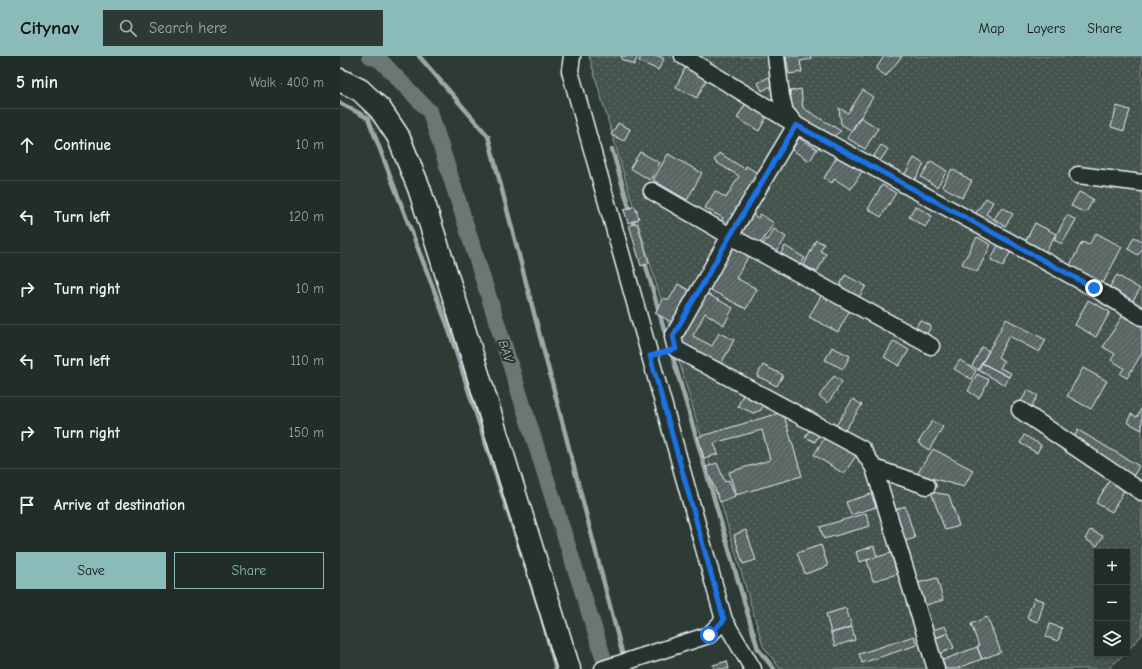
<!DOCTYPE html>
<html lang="en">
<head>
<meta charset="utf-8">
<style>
  :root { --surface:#222c28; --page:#2e3834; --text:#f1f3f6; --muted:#a2a7a8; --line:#3f4845; --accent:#8bbbb9 }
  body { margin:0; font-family:"Comic Neue",sans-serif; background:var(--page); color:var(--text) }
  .controls { position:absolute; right:12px; bottom:12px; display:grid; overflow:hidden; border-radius:0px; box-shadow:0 1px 3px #0004 }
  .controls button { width:36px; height:36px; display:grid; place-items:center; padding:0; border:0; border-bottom:1px solid var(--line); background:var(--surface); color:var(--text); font:20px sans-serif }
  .stop { position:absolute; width:12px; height:12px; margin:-9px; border:3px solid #1a73e8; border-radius:50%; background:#fff }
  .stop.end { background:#1a73e8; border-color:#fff; box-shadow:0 1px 4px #0008 }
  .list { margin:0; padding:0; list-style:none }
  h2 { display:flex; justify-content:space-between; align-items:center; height:52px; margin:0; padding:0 16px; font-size:17px }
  h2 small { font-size:13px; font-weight:400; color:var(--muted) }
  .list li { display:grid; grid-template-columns:26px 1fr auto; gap:12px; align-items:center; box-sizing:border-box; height:72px; padding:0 16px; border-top:1px solid var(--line) }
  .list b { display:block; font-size:15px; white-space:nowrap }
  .list em { font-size:13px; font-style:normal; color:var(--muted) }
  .actions { display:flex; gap:8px; padding:12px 16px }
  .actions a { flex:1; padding:9px 0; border:1px solid var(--accent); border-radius:0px; text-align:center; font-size:14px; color:var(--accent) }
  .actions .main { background:var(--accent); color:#111 }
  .icon { flex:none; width:22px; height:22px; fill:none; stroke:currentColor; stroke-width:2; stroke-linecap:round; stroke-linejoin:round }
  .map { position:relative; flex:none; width:802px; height:613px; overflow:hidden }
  header { display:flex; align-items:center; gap:24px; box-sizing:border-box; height:56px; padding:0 20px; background:var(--accent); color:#111 }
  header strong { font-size:19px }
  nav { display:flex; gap:22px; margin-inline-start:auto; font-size:14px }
  .search { width:280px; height:36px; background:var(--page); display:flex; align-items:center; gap:10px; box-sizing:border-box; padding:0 14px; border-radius:0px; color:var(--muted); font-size:15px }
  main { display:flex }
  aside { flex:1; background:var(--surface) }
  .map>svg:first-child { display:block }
  .garden { fill:url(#garden-dots); stroke:#96a2a3 }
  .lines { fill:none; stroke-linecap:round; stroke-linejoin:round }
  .stream { stroke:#9da8a9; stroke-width:4.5 }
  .canal { stroke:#6b7775; stroke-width:16 }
  .building { fill:url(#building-hatch); stroke:#e8f1f8 }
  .street-casing { stroke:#e8f1f8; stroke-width:19 }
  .secondary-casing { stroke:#e8f1f8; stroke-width:25 }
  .street { stroke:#26332d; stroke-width:16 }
  .secondary { stroke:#26332d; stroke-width:22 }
  .route { stroke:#1a73e8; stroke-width:5 }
  .labels { text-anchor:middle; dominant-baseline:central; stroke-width:4; stroke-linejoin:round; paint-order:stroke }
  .water-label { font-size:13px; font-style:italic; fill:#b0babd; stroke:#26332d }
</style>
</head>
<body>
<header>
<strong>Citynav</strong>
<div class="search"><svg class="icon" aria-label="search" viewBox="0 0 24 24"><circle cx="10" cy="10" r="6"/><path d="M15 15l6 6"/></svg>Search here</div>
<nav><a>Map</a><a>Layers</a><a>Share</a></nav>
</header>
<main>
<aside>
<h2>5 min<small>Walk · 400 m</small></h2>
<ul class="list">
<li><svg class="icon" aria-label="ahead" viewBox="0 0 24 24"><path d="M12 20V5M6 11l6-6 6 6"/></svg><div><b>Continue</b></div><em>10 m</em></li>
<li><svg class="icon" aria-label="left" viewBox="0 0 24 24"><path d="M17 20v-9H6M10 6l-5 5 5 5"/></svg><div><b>Turn left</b></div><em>120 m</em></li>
<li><svg class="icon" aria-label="right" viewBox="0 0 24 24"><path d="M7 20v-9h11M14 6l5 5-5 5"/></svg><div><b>Turn right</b></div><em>10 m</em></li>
<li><svg class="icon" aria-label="left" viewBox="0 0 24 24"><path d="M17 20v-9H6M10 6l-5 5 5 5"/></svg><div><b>Turn left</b></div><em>110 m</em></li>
<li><svg class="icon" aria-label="right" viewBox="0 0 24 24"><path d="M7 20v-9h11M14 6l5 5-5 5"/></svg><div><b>Turn right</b></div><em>150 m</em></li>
<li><svg class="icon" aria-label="arrive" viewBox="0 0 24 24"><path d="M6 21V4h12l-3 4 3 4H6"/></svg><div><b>Arrive at destination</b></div></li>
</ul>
<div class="actions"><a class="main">Save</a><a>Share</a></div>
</aside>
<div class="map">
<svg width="802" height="613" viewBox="0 0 802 613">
  <defs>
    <pattern id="garden-dots" width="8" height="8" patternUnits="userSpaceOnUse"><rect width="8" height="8" fill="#45524e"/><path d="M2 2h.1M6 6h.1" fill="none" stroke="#606b68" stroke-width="1.8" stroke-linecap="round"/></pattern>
    <pattern id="building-hatch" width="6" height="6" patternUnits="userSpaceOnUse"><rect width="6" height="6" fill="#596563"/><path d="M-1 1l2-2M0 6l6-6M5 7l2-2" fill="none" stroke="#717c7a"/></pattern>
  </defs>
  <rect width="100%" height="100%" fill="#2e3b35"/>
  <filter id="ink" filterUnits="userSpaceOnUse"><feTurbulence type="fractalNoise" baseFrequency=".025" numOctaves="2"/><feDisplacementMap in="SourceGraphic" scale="8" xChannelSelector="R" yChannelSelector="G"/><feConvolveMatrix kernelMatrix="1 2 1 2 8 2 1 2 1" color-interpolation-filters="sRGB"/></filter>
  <g filter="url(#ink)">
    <path class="garden" d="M249 0H802V579L787 595V496H757V598H784L769 613H440L423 590Z"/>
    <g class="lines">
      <path class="stream" d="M79 0 148 80 284 604
        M0 47 28 62 107 268 200 555 216 613
        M272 93 295 172
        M304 203 327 284
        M331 295 418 593 434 613"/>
      <path class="canal" d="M30 0 40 4 90 56 267 613"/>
    </g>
    <path class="building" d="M282 0H298L294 9 281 3Z
      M301 0H319L324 3 318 14 299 5Z
      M446 0H470L471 3 460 5 462 16 449 18Z
      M544 0H562L546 20 536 13Z
      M347 8 373 21 370 27 366 24 357 42 336 31Z
      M432 19 436 27 422 35 418 27Z
      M461 33 463 52 501 75 492 81 453 58 450 35Z
      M523 34 533 41 512 75 501 68 499 52 508 57Z
      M408 44 427 60 419 75 397 62Z
      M777 50 790 54 784 75 771 71Z
      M520 61 538 72 525 93 507 82Z
      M278 67 290 73 284 85 271 79Z
      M459 82 477 93 470 105 452 94Z
      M541 89 548 93 538 108 531 104Z
      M300 96 320 107 310 124 290 112Z
      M379 97 405 113 406 110 422 120 390 173 380 167 383 162 365 152 375 135 386 142 399 120 374 105Z
      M328 98 362 117 347 144 313 124Z
      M498 99 523 114 511 133 494 123 492 127 484 122Z
      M574 102 584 108 573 127 563 121Z
      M591 105 607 115 597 131 581 121Z
      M612 113 632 125 622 142 602 130Z
      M542 129 556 137 541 161 528 153Z
      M739 136 753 143 746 157 731 150Z
      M646 142 653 146 646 158 658 166 653 173 632 163Z
      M295 150 299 163 288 167 284 154Z
      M575 150 592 160 585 171 569 161Z
      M662 151 673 158 665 170 654 163Z
      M410 157 418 162 420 158 434 167 420 188 399 176Z
      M727 159 736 164 722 188 714 184Z
      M297 167 309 207 301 210 289 169Z
      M695 167 716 178 705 197 685 186Z
      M434 173 446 181 435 199 421 191 426 183 428 184Z
      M756 177 782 191 762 229 729 211 742 186 749 189Z
      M637 181 651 189 637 216 622 208Z
      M794 181 802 185V193L798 199 788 193Z
      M394 184 412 194 396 222 417 233 406 253 367 232Z
      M476 184 484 188 480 195 486 198 477 216 464 209Z
      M658 189 671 195 663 210 651 204Z
      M445 190 465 202 459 212 439 201Z
      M505 219 526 230 518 243 498 233Z
      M777 219 800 233 792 246 769 232Z
      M338 228 352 236 335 268 315 257 324 242 329 244Z
      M362 235 393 252 384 269 365 257 353 280 372 290 379 277 394 284 380 310 344 292 339 278Z
      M482 238 510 254 498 276 469 261Z
      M748 244 770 256 756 281 735 269Z
      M783 259 802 270V297L787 322 780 318 784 312 771 304 775 298 763 291Z
      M666 263 706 284 699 296 669 280 658 301 664 305 660 312 671 317 669 321 642 307Z
      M580 264 591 270 584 284 572 278Z
      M554 285 569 294 559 310 544 301Z
      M492 291 510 300 503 313 485 304Z
      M642 291 649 295 638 314 632 310Z
      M620 304 636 315 631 323 614 313Z
      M642 307 669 321 665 329 638 314Z
      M423 309 443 319 437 330 417 320Z
      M743 312 767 325 751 353 727 340Z
      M637 318 649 324 639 342 628 335Z
      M494 320 502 326 488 347 479 340Z
      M688 334 698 340 691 351 681 345Z
      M404 336 425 345 421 354 413 357 398 350Z
      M513 343 522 349 504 376 495 371Z
      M802 351V374L787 366 791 358 797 361Z
      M443 356 462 420 396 439 389 416 430 404 422 374 374 387 378 398 364 402 358 381Z
      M592 365 603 371 589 394 578 387Z
      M470 373 479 378 475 386 465 381Z
      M738 374 799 410 792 422 731 386Z
      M486 379 517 398 504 418 474 399Z
      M684 379 701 389 697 397 680 387Z
      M593 393 633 414 624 431 577 418Z
      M377 407 385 426 389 424 395 440 380 446 366 411Z
      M771 422 786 431 772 456 756 447Z
      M591 436 609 439 619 470 605 474Z
      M531 438 536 451 511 459 506 446Z
      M565 450 575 482 562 486 552 455Z
      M526 457 530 470 484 483 480 471Z
      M406 474 416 504 403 508 394 479Z
      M750 474 763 480 757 490 745 483Z
      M481 489 488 510 465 518 457 497Z
      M534 490 537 501 519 506 516 496Z
      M551 497 557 518 533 525 527 504Z
      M597 522 603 544 579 551 573 528Z
      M694 542 704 545 698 566 687 562Z
      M506 552 512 571 491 577 486 558Z
      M647 561 661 596 642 603 637 591 639 590 631 568Z
      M710 568 722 572 718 585 706 581Z
      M605 570 608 577 593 583 590 575Z
      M512 571 515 584 495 590 491 577Z
      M608 577 614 592 598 598 593 583Z
      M574 580 577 589 522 607 519 598Z
      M637 591 642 603 616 613H598L595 607Z
      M387 605 389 613H374L373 609Z"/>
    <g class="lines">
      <g class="street-casing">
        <path id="street" d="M232 0 230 15 384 564 413 613
          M343 0 456 69 754 232 802 261
          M436 0 441 40 445 56 456 69 390 180 333 281 336 293 522 393 534 412 596 613
          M738 119 802 127
          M312 135 390 180 591 290
          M680 354 802 436
          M534 412 587 430
          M263 613 369 579 384 564"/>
      </g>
      <g class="secondary-casing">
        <path id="secondary" d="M0 24 20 34 40 53 58 80 79 132 124 273 229 613"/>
      </g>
      <use href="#street" class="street"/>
      <use href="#secondary" class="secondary"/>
    </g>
  </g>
  <g class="lines" filter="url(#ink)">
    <path class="route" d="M369 579 384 564 310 300 336 293 333 280 390 180 456 69 754 232"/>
  </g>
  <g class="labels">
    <g class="water-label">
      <text transform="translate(166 295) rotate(72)">BAV</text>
    </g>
  </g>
</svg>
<div class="controls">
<button>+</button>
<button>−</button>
<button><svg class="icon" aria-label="layers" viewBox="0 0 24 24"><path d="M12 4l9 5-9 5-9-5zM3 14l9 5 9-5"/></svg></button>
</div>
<div class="stop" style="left:369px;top:579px"></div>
<div class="stop end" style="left:754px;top:232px"></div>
</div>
</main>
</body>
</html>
